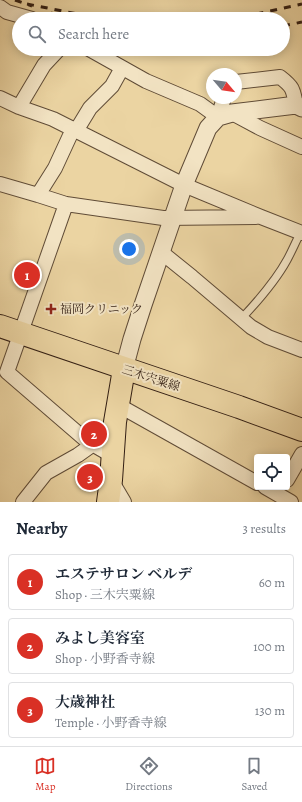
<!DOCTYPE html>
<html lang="en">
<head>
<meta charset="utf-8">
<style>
  :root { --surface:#fff; --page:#f2f2f3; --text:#1f2937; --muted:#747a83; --line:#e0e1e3; --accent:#d93025 }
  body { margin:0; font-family:Alegreya,"Noto Serif JP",serif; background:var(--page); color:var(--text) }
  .controls { position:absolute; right:12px; bottom:12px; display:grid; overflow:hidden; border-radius:4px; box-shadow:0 2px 10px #0003 }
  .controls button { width:36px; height:36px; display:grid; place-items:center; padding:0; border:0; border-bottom:1px solid var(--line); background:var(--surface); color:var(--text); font:20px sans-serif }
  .compass { position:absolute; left:206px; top:68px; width:36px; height:36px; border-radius:50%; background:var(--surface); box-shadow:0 2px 10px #0003; rotate:119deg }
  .you { position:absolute; left:129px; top:249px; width:14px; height:14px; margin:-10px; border:3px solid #fff; border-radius:50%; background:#1a73e8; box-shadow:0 0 0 6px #1a73e833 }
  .badge { display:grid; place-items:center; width:26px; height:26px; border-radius:50%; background:var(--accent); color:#fff; font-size:13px; font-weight:700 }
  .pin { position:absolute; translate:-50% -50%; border:2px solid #fff; box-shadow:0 1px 4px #0006 }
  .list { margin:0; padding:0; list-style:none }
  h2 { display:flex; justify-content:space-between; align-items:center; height:52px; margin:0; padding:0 16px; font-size:17px }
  h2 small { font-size:13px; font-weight:400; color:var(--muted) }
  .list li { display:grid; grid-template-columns:26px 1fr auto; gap:12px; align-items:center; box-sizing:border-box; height:56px; margin:0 8px 8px; padding:0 8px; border:1px solid var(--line); border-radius:4px }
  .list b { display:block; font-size:15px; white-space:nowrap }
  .list p { margin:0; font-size:13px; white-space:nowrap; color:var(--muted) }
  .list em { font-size:13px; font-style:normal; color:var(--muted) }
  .icon { flex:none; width:22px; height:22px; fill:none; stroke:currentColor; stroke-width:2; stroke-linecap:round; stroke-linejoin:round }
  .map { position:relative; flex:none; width:302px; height:502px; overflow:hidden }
  .search { position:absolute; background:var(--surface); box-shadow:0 2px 10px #0003; left:12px; right:12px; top:12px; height:44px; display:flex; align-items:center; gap:10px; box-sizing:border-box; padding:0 14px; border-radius:22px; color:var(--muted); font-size:15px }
  .sheet { height:244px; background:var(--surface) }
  nav { display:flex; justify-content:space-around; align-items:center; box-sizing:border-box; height:56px; border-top:1px solid var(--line); background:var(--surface); font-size:11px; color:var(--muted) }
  nav a { display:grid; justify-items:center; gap:2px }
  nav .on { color:var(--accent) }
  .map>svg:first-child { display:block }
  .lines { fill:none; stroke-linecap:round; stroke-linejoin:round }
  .service-casing { stroke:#604c37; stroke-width:9 }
  .minor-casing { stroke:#604c37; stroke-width:16 }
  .tertiary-casing { stroke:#604c37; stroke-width:19 }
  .primary-casing { stroke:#321e13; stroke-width:24 }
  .service { stroke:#f2e3c3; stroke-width:7 }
  .minor { stroke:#f2e3c3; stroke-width:14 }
  .tertiary { stroke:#f2e3c3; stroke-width:17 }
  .primary { stroke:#ebd4a2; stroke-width:22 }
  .rail { stroke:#321e13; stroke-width:3; stroke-dasharray:7 7; stroke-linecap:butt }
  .poi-dot { fill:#8f2418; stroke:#f2e3c3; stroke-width:1.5 }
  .labels { text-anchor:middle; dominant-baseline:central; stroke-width:4; stroke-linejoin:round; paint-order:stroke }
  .poi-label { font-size:12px; fill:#321e13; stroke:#f2e3c3; text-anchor:start }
  .street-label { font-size:12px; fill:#321e13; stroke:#f2e3c3 }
</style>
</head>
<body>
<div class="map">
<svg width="302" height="502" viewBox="0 0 302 502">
  <rect width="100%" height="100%" fill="#ebd4a2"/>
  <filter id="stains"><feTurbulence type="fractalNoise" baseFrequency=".005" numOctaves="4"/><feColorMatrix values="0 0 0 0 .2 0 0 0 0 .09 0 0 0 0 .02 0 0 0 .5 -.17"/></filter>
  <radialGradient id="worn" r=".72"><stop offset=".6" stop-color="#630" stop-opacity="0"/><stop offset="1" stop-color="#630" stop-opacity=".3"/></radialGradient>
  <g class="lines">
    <g class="service-casing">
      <path id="service" d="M241 319C258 301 275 282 287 260 292 251 296 241 301 232"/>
    </g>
    <g class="minor-casing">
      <path id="minor" d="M0 7 7 12 32 19
        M89 49 146 81 200 104 218 117 224 98
        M236 82 280 77C293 87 293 89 296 105
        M0 98 19 107 53 119 184 185 261 217 302 233
        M19 107 44 65 59 49
        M232 113 260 128 302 147
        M76 131 90 108 112 86 122 68
        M0 184 38 195 66 204 163 218 256 217
        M38 195 55 168 73 129
        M66 204 7 372 87 441 113 456
        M161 252 192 277 251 327 268 337 302 350
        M118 405 257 483
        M111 480 124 502
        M287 480 302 454
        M265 487 291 502
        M23 502 46 473 78 455 92 445"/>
    </g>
    <g class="tertiary-casing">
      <path id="tertiary" d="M124 369 132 339 143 305 184 185 208 128 218 117 232 113 296 105 302 108"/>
    </g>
    <g class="primary-casing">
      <path id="primary" d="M0 326 239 407 302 430
        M108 502 111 480 115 422 124 369"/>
    </g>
    <use href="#service" class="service"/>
    <use href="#minor" class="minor"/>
    <use href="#tertiary" class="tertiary"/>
    <use href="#primary" class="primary"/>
    <path class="rail" d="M15 0 32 6
      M27 4 103 19
      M51 13 67 19
      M229 19 252 15 302 4
      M283 26 302 22"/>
  </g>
  <path class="poi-dot" d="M49 303h4v4h4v4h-4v4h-4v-4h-4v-4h4z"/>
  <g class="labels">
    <g class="poi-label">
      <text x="60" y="309">福岡クリニック</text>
    </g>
    <g class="street-label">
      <text transform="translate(151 378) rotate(18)">三木宍粟線</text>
    </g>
  </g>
  <rect width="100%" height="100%" filter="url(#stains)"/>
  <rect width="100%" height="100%" fill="url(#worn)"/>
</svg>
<div class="controls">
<button><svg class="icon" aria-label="locate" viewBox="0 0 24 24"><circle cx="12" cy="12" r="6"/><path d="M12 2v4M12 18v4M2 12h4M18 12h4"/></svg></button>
</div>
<svg class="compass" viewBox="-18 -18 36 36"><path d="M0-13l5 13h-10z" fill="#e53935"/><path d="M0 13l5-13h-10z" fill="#747a83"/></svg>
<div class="you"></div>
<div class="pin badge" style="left:27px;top:275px">1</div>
<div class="pin badge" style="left:94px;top:434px">2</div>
<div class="pin badge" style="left:90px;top:477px">3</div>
<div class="search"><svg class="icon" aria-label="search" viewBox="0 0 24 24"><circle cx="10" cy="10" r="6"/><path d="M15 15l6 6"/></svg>Search here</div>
</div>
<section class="sheet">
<h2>Nearby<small>3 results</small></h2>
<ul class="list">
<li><span class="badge">1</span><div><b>エステサロン ベルデ</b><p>Shop · 三木宍粟線</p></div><em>60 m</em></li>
<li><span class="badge">2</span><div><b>みよし美容室</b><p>Shop · 小野香寺線</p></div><em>100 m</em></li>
<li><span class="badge">3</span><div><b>大歳神社</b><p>Temple · 小野香寺線</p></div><em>130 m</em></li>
</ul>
</section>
<nav>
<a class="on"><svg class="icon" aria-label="map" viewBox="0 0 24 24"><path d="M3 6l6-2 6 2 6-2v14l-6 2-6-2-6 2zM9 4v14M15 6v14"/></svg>Map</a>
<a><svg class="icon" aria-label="directions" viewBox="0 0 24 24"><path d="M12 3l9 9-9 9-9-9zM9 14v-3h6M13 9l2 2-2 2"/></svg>Directions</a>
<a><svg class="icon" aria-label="saved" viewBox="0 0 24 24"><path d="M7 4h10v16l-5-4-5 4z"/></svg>Saved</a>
</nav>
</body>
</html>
